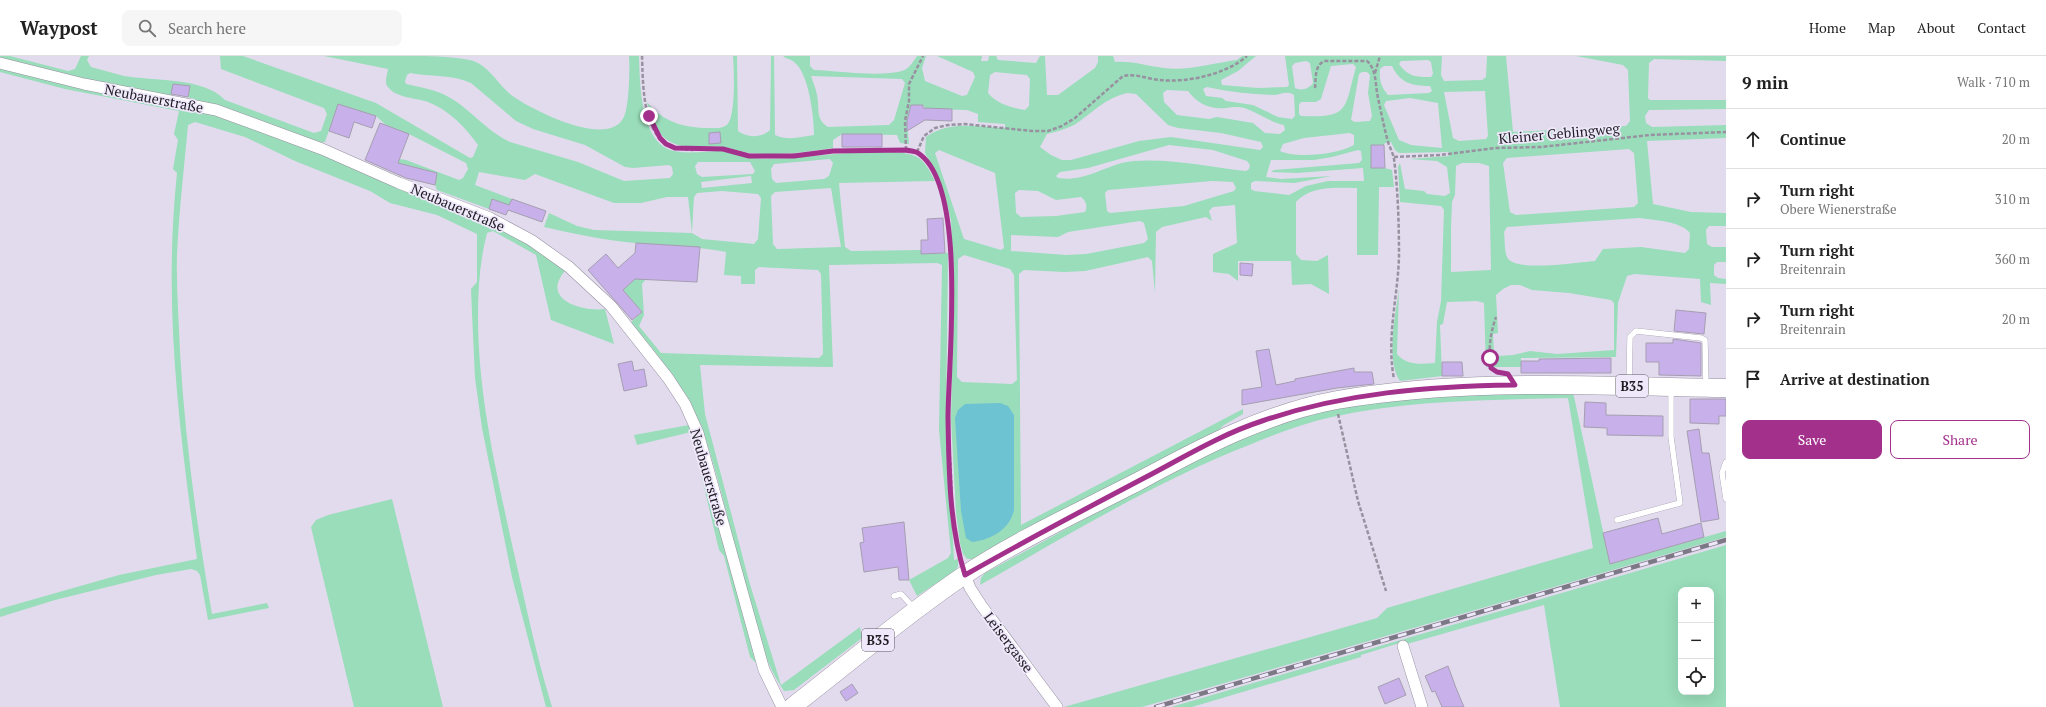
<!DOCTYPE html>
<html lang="en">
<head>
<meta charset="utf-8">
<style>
  :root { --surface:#fff; --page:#f6f6f6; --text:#222; --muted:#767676; --line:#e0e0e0; --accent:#a3318c }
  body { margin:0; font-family:"PT Serif",serif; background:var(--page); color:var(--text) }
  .controls { position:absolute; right:12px; bottom:12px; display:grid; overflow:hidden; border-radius:8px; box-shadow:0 4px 16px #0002 }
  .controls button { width:36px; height:36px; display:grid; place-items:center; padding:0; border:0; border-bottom:1px solid var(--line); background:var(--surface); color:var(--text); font:20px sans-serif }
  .stop { position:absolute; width:12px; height:12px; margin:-9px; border:3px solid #a3318c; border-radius:50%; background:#fff }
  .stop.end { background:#a3318c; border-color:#fff; box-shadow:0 1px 4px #0008 }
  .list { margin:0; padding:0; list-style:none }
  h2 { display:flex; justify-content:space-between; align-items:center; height:52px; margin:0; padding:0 16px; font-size:17px }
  h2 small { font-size:13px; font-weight:400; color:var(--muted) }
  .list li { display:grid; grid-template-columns:26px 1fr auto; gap:12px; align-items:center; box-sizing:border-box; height:60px; padding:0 16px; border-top:1px solid var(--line) }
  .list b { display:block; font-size:15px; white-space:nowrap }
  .list p { margin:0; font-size:13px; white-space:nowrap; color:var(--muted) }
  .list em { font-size:13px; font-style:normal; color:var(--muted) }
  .actions { display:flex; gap:8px; padding:12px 16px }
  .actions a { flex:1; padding:9px 0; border:1px solid var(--accent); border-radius:8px; text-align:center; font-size:14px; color:var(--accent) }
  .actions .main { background:var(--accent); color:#fff }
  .icon { flex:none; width:22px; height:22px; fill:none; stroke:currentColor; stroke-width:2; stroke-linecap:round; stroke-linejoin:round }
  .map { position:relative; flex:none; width:1726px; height:651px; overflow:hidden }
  header { display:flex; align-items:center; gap:24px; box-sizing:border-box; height:56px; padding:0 20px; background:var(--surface); border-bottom:1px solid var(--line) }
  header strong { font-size:19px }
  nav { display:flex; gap:22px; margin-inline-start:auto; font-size:14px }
  .search { width:280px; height:36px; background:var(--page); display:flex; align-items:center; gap:10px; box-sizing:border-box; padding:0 14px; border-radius:8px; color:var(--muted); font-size:15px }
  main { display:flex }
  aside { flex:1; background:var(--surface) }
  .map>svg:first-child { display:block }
  .green { fill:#99ddba; fill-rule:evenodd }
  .water { fill:#6ec3d2 }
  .building { fill:#c8b0ea; stroke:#a59eb0 }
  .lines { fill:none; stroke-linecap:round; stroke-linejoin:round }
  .lane-casing { stroke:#968fa0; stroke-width:6 }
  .street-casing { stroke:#968fa0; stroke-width:12 }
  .primary-casing { stroke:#968fa0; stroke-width:19 }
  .path { stroke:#9791a0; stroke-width:2.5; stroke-dasharray:4 2; stroke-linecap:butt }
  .lane { stroke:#fff; stroke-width:5.5 }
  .street { stroke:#fff; stroke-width:11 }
  .primary { stroke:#fff; stroke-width:18 }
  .rail-casing { stroke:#7d7885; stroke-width:4.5 }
  .rail { stroke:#efe8fb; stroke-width:3; stroke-dasharray:9; stroke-linecap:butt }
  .route { stroke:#a3318c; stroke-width:5 }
  .labels { text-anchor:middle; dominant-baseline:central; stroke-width:3.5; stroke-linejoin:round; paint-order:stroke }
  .shield { fill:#efe8fb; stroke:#5d5863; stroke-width:1 }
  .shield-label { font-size:13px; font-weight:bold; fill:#1e1b22 }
  .street-label { font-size:14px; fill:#1e1b22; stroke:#efe8fb }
</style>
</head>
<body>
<header>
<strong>Waypost</strong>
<div class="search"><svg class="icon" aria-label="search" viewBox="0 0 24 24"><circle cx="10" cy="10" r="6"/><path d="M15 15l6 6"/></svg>Search here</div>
<nav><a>Home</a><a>Map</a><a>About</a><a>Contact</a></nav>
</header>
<main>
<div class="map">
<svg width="1726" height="651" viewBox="0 0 1726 651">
  <rect width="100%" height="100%" fill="#e2dbee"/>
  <path class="green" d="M0 0H10L68 15 75 13 81 0H89L87 4 91 11C102 14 113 17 124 20 152 25 204 21 225 44L314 77 321 75 327 58 324 52 221 13 220 0H243L376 47 470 102 473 101 478 89C465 71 449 54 428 46 417 42 396 42 388 31 384 27 387 19 388 13L324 0C352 0 379 0 407 0 428 0 449 0 470 4 490 9 498 30 514 41 533 54 613 96 625 58 629 46 630 13 629 0H639C640 26 640 75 664 91 677 100 706 95 721 95 736 96 750 103 766 103 803 102 840 96 878 96 891 96 905 95 917 101 926 106 930 116 935 125L839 127 845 191 851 195 921 194V198L948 197 946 363 954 504 958 503V510L955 515 917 540 909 524 948 502 951 497 939 374 942 209 937 207 829 209 833 311 700 309 705 358 749 525 781 629 860 571 862 582 794 634 784 635C763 605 754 566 745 530 731 477 719 421 701 369 683 330 658 299 631 266L642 256 623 234 635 223H646L642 228 644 259 639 270 661 297 819 302 823 298 821 218 818 214 759 211 755 214V228H741V220L724 219 726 196C696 190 665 190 635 187 604 184 574 178 544 171L549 157 577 170 594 174 692 177 688 141H667L641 147H614L535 118 525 124 479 116 475 129 512 143 509 149 492 143 489 153 437 134 435 129 437 117 398 107 399 103 406 104 459 124 463 122 468 113 466 107 409 78 386 69 376 60 338 48 325 86 319 87 249 60 197 45 188 41 189 30 173 28 171 39C113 34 56 17 0 2ZM410 17C430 21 452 18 471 27L516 65 533 73 585 89 625 111 633 112 669 109 672 111 673 118 670 122 624 125 578 106 510 86C486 75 469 51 445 39 433 33 419 31 406 28L405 25 407 19ZM830 103 833 107 829 120 824 123 776 127 772 123 771 113 774 108ZM698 106H750L755 115 753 118 702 121 697 118 695 110ZM751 120 752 127 702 132 701 126ZM831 132 841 191 777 193 773 188 771 140 775 136ZM722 135 758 138 761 142 758 183 754 188 702 183 692 177 694 141 697 137Z
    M733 0H737L738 75C747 82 762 82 770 74L771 0H774L775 79C788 85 800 81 814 79 814 61 809 17 794 6 791 3 786 3 783 0H810V10L814 14C838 15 880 21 902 15 909 13 913 6 917 0H926L922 12 925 25 962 40 967 39 975 21 973 16 937 0H982L981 5H988L989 0H996L998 4 1036 7 1040 0H1045L1047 39H1058L1095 12 1098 6V0H1113L1115 6C1136 5 1145 10 1164 12 1188 15 1214 7 1237 4L1242 0H1256L1238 15 1221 24 1222 29 1258 32 1287 31 1289 29 1285 0H1442L1441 19 1444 25 1482 24 1486 21 1487 0H1506L1513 76 1626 70 1630 65 1628 14 1623 9 1576 0H1726V5L1654 3 1649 7 1648 42 1650 44H1726V53L1649 54 1645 60 1646 67 1652 71 1726 69V82L1647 85 1653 148 1691 156 1726 157V170H1709L1706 174 1707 188 1712 191H1726V206H1717L1714 209V219L1718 222 1726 223V228L1710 227 1711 249 1701 246 1700 223 1634 218 1627 220 1618 247 1616 301 1521 302V311H1486L1484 247 1477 245 1447 246 1443 268 1440 269 1442 320 1400 325C1385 303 1396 257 1399 233L1397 298C1407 310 1421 308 1435 307L1437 266 1441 245 1444 154 1441 150 1400 146 1398 111 1400 107 1405 133 1424 135 1427 138 1445 140 1450 137 1447 111 1437 105 1409 103 1449 100V96L1399 97 1395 94 1391 86 1385 87 1384 89 1371 90V112H1385L1392 114 1394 131H1379L1378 199H1357V132C1336 132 1312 129 1296 146V198L1301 204 1317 205 1328 199 1329 238 1311 228 1292 229 1291 205H1238V225L1229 218 1213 216V198L1237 187 1235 149 1213 151 1209 155 1212 165 1206 161 1162 171 1156 176 1155 237 1152 205 1148 201 1085 215 1064 216 1024 214 1019 218 1021 469 1243 353V358L1224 369 1216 377 977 503H967L963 498 960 487 956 456 951 363 954 233 951 164 940 124 925 97 926 81C949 64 978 71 1005 72V68L978 66V58L967 54 926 53 923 49H911L907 65 909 88 900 87 897 79 842 78 833 84V92C806 96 778 100 750 97 741 96 732 92 723 91 706 89 685 95 669 85 656 78 651 59 647 46 663 66 684 72 709 72 714 72 722 73 727 69 736 60 734 13 733 0ZM1428 4 1431 6 1433 18 1431 21C1417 21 1408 21 1399 8L1401 5ZM1306 5 1310 7 1313 27C1309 33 1301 35 1295 32L1292 10 1295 7ZM1353 8 1356 11C1344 54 1350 62 1301 60L1299 58V49L1301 46H1316L1321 43 1331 10ZM1384 10H1392C1400 27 1412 30 1430 30L1432 35 1429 37 1388 39C1381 31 1379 24 1380 13ZM995 16 1027 19 1030 23 1029 50 1025 54C1012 52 997 48 988 37L990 19ZM1362 16H1367L1370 19 1368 37 1372 60 1370 65 1355 66 1351 64 1359 18ZM811 20 902 23 905 27 894 64 889 69 828 71C815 63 820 52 817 39 816 33 813 26 811 20ZM1207 31C1229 36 1251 38 1273 39 1281 39 1287 34 1294 39L1295 60 1292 63 1278 61 1253 49 1226 45 1222 42 1206 40 1203 33ZM1167 34 1188 35C1197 47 1210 54 1226 52 1233 51 1240 50 1247 53 1260 58 1270 66 1284 69L1285 74 1280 78 1265 77 1253 67 1217 61 1209 63 1177 59 1164 46 1163 37ZM1485 35 1488 80 1486 83 1459 85 1453 82 1444 36ZM1127 37 1136 38 1168 69 1178 72 1221 77 1261 86 1263 91 1260 94 1171 81 1139 85 1071 104H1062L1051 99 1040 91 1047 78C1056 76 1066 73 1074 69 1093 57 1103 43 1127 37ZM1410 42 1438 47 1442 92 1411 89 1399 84 1384 49 1386 45ZM1350 77 1354 79V89C1339 98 1297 103 1280 95L1283 88 1304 82ZM1169 89 1213 94 1247 105 1250 109 1249 113 1246 115C1210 111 1171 102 1134 105 1107 107 1086 127 1058 122L1056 120 1060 116 1088 112ZM1629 93 1634 97 1638 147 1634 151 1516 159 1510 156 1503 107 1507 102ZM939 94 995 117 1004 192 1001 194 964 183 935 97ZM1358 94 1361 95 1362 104 1359 107 1274 114 1271 116 1297 117 1363 112 1364 125H1328L1306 130 1289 139 1254 135 1251 133V127L1255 125 1294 127 1332 120 1281 123 1266 121 1271 104H1314L1332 101ZM1462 107H1479L1489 110 1491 214 1451 216V173L1452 146 1455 139 1456 110ZM1212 125 1233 126 1236 132 1234 135 1184 150 1110 157 1107 155 1105 137 1108 134ZM1019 134 1038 135 1056 144 1081 141C1086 145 1088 150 1085 156L1056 160 1021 161 1016 157 1015 137ZM1639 162C1653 164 1681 165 1690 177L1689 193 1685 197 1641 191 1603 193 1595 205C1579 206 1514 217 1507 201 1504 194 1505 183 1504 176L1507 171ZM1140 165 1144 167 1148 183 1144 187 1086 198 1066 199 1011 195V179L1058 181 1068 176ZM964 199 1010 213 1014 219 1017 324 1012 328 962 326 957 321 958 203ZM1511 229H1520L1532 234 1569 237 1611 244 1614 247V294L1557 298 1530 295 1513 299 1498 300 1494 297 1493 278 1498 277 1496 239 1503 233Z
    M0 11 214 58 273 78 486 166 538 194 565 215C540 244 583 256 605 253L614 288 551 264 536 199 493 175 487 177C480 204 478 232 478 260 478 337 495 410 511 484 524 540 535 596 552 651H546L512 521 482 372 475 322 472 257 471 233 477 226V178L437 159 390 147 370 135 295 105 245 81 195 66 188 69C184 112 179 156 177 199 176 231 179 264 180 296 185 384 197 471 212 558L267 547 269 552 208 564 200 519 197 515 191 513 156 519 55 544 0 561V553L3 552 119 519 197 503C179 372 163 249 177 117L173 113 178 84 174 78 179 55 65 33 0 16Z
    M1573 336 1610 508 1726 475V481L1142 651H1064L1377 562 1387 552 1593 492 1568 342C1490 344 1409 344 1332 361 1304 367 1276 378 1249 389 1155 426 1068 479 980 529L981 522 985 517 1200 400 1263 372 1336 351 1441 339Z
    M689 369 694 379 756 607 750 601 724 500 719 494 691 376 637 389 634 379Z
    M392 443 394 451 443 651H354L311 471 316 464 328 459Z
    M1726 489V651H1560L1544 549 1407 588 1406 585 1361 599V601L1192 651H1171ZM1681 534H1711V636H1681Z"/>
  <path class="water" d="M1000 347 1008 350 1014 359V454C1010 473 991 484 972 486L966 482 961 455 955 362 958 354 965 348Z"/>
  <path class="building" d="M173 28 190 30 188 41 171 38Z
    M338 48 376 60 372 72 354 66 349 82 329 75Z
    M911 49H923V52L952 53V65L925 64 907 75V65Z
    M380 67 409 78 398 107 437 117 435 129 406 122 365 104Z
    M720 76 721 87 709 88V77Z
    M842 78H882V91H842Z
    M1371 89H1384L1385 112H1371Z
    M492 143 509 149 512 143 546 155 542 166 508 154 506 159 489 153Z
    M943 162 945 197 921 198V184H928L927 163Z
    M636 187 700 191 697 226 635 223 623 234 642 256 632 264 588 214 606 198 618 212 635 197Z
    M1240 207 1253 208 1252 220 1240 219Z
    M1676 254 1706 257 1704 278 1674 275Z
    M1673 283 1701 287V320L1659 319V306H1646V287H1673Z
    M1269 293 1276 329 1295 325V323L1354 312V316H1372L1374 328 1337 332 1242 349V334L1262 331 1256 295Z
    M1611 302V317H1521V305H1539V303Z
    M632 305 634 315 644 313 647 330 624 335 618 308Z
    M1442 306H1462L1463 320H1442Z
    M1690 343H1726V360H1719V368L1690 367Z
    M1585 346 1606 347V359L1663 360V380L1607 379V372L1584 371Z
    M1699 373 1702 397H1709L1719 463 1701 466 1687 375Z
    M1658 462 1662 478 1701 467 1704 481 1610 508 1603 477Z
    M904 466 909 524H899L898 511 864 516 860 487 864 486 862 472Z
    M1448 610 1456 632 1464 651H1442L1435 635 1432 636 1425 620Z
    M1399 622 1406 639 1385 648 1378 631Z
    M852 628 858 637 846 645 840 636Z"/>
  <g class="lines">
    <g class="lane-casing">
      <path id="lane" d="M1629 328 1630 281 1636 275 1701 282 1705 284 1706 330
        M1726 406 1722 417 1726 443
        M1617 464 1680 447 1671 381V333
        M894 540 901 538 914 552"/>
    </g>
    <g class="street-casing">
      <path id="street" d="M0 7 84 28 216 54 322 93 399 127 490 162 531 184 569 211 611 250 668 322 685 348 698 377 764 614 782 651
        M965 519 970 532 981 549 1057 651
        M1403 590 1422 651"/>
    </g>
    <g class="primary-casing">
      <path id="primary" d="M792 651C849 607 904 560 963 520 1017 484 1081 455 1139 425 1202 391 1266 357 1337 344 1466 322 1596 330 1726 332"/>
    </g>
    <path class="path" d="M642 0C643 25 642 72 666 88 681 98 705 92 723 93 736 95 748 100 761 100 786 101 809 97 834 95 858 93 882 94 906 94 910 95 915 95 918 97 967 128 949 306 948 361 948 380 950 399 951 418 952 447 952 477 961 505
      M1375 17 1380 0
      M1315 32C1316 23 1314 9 1325 5H1367C1377 14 1375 29 1378 42 1381 56 1384 71 1388 86 1390 92 1393 97 1394 103 1398 134 1399 168 1399 200 1398 241 1386 281 1394 323
      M906 94 905 65 909 45V28L923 0
      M917 96 924 80 935 72 948 69 964 68 1032 75H1048L1062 70 1075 62 1123 20C1135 17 1147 23 1160 24 1187 27 1227 18 1247 0
      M1394 101 1440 99 1495 92 1541 91 1650 79 1726 76
      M1495 315 1491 312C1488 294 1490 278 1496 261
      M1338 358 1358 445 1386 535"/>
    <use href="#lane" class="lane"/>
    <use href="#street" class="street"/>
    <use href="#primary" class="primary"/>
    <g class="rail-casing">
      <path id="rail" d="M1156 651 1726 484"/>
    </g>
    <use href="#rail" class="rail"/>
  </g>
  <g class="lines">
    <path class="route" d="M649 60 660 82 666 88 675 92 723 93 749 100H794L833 95 906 94C910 95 915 95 918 97 968 129 948 307 948 362 949 415 949 469 965 519 1025 485 1085 453 1146 421 1184 401 1222 378 1262 365 1343 337 1430 330 1515 329L1508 318 1497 316 1491 312 1490 302"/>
  </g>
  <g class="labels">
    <g class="shield">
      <rect x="1616" y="319" width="32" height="22" rx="3"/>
      <rect x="862" y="573" width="32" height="22" rx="3"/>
    </g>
    <g class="shield-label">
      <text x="1632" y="330">B35</text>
      <text x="878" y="584">B35</text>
    </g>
    <g class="street-label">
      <text transform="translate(154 42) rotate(11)">Neubauerstraße</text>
      <text transform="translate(1559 77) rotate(-5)">Kleiner Geblingweg</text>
      <text transform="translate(458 151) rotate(23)">Neubauerstraße</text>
      <text transform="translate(709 421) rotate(74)">Neubauerstraße</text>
      <text transform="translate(1009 586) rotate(53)">Leisergasse</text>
    </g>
  </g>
</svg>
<div class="controls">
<button>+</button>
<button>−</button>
<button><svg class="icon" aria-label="locate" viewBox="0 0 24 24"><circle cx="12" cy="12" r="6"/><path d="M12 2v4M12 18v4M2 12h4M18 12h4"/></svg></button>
</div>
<div class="stop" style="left:1490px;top:302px"></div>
<div class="stop end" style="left:649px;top:60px"></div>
</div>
<aside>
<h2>9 min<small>Walk · 710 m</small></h2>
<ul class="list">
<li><svg class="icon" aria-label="ahead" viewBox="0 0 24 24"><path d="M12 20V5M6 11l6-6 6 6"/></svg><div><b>Continue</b></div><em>20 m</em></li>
<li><svg class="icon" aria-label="right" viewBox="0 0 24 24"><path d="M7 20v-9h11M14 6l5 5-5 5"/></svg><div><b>Turn right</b><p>Obere Wienerstraße</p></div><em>310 m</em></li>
<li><svg class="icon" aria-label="right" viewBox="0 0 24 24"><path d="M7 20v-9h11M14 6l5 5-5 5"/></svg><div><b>Turn right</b><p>Breitenrain</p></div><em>360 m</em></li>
<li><svg class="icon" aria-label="right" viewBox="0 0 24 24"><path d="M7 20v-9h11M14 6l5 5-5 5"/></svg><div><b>Turn right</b><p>Breitenrain</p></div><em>20 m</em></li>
<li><svg class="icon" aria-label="arrive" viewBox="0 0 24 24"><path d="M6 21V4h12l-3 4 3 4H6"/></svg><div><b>Arrive at destination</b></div></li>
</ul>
<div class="actions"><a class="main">Save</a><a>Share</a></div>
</aside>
</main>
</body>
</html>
